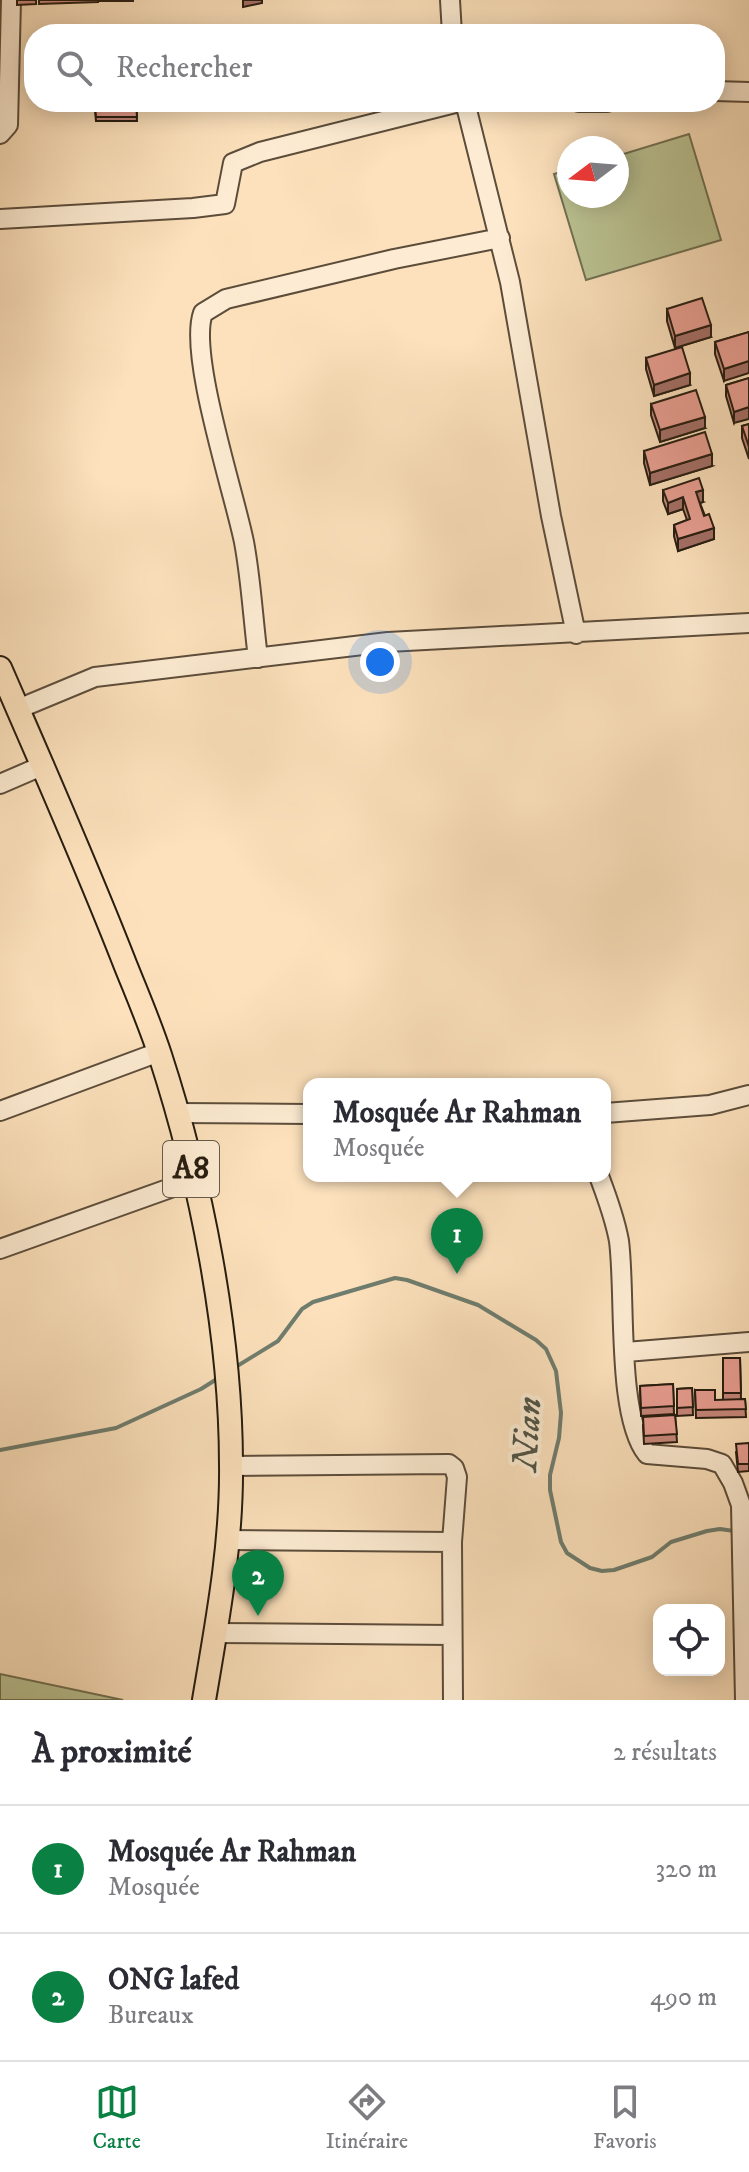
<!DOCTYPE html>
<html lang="fr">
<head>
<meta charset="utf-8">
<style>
  :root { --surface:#fff; --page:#f2f2f3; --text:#2b2b33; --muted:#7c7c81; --line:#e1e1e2; --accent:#0b8043 }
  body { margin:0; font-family:"IM FELL DW Pica",serif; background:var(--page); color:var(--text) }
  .controls { position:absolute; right:24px; bottom:24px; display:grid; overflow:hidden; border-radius:16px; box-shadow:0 4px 20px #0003 }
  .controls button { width:72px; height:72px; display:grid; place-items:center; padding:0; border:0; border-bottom:2px solid var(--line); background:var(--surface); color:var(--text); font:40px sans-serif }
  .compass { position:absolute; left:557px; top:136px; width:72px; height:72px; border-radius:50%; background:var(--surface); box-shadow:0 4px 20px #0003; rotate:254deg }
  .you { position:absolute; left:380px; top:662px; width:28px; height:28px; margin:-20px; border:6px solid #fff; border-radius:50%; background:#1a73e8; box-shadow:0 0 0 12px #1a73e833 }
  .badge { display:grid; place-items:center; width:52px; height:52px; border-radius:50%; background:var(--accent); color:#fff; font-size:26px; font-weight:700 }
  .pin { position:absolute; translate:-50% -66px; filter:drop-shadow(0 2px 4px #0008) }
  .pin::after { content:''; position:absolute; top:42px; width:28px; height:24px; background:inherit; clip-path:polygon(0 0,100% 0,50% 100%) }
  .popup { position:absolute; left:303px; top:1078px; width:308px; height:104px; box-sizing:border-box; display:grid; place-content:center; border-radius:16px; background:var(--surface); filter:drop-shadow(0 2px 6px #0005); font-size:26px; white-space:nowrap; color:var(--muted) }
  .popup b { font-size:30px; color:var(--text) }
  .popup::after { content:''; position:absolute; left:50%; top:100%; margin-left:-16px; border:16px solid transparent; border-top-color:var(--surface) }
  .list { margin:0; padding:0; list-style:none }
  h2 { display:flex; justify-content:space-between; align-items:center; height:104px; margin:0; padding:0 32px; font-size:34px }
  h2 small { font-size:26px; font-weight:400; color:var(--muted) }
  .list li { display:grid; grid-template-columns:52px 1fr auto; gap:24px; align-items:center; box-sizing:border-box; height:128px; padding:0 32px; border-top:2px solid var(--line) }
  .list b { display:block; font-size:30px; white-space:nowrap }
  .list p { margin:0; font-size:26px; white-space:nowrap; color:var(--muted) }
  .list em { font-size:26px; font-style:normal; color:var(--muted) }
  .icon { flex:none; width:44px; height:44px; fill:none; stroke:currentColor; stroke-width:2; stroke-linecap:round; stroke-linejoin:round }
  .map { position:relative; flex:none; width:749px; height:1700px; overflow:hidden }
  .search { position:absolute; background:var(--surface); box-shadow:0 4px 20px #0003; left:24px; right:24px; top:24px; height:88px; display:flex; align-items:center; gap:20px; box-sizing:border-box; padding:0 28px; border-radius:32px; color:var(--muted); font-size:30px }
  .sheet { height:360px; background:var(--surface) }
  nav { display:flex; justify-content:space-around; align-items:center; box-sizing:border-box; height:112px; border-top:2px solid var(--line); background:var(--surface); font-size:22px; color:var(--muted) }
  nav a { display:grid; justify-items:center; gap:4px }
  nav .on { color:var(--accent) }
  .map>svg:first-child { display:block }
  .green { fill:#bbc494; stroke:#707052; stroke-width:2 }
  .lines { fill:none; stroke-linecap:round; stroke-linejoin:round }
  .stream { stroke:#6f7d6e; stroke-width:4 }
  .minor-casing { stroke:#5c4d3b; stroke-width:22 }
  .major-casing { stroke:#261c10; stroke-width:26 }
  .minor { stroke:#fdecd3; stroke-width:18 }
  .major { stroke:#fce1bc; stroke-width:22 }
  .wall { fill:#c9897e; stroke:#261c10; stroke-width:2 }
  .shaded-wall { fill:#a46f67; stroke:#261c10; stroke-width:2 }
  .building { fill:#ea9f93; stroke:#261c10; stroke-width:2 }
  .labels { text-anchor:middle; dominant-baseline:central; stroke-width:8; stroke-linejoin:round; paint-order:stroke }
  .shield { fill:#fdecd3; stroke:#665a4a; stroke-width:2 }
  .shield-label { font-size:32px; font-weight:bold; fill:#261c10 }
  .water-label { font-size:36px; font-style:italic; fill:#515547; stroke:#fdecd3 }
</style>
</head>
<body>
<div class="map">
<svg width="749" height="1700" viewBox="0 0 749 1700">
  <rect width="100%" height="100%" fill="#fce1bc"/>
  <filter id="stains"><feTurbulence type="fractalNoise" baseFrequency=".0025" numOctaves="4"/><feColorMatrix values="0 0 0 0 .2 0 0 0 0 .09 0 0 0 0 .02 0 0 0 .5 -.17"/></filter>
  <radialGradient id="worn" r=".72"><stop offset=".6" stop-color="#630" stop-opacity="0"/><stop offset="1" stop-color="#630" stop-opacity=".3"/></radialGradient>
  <path class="green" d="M689 134 721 240 586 280 554 174 569 170V196H617V156Z
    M0 1674 123 1700H0Z"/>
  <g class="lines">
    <path class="stream" d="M234 1368 278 1341 302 1309 313 1302 395 1278 407 1280 478 1305 536 1340 546 1349 556 1371 561 1413 559 1438 550 1475V1490L561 1542 567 1553 590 1568 602 1571 614 1570 652 1557 671 1542 707 1531 720 1529 734 1531
      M0 1450 116 1428 201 1389 220 1377"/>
    <g class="minor-casing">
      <path id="minor" d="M450 0 452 34
        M715 91 749 92
        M465 102 510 282 551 516 576 634
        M579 102H607
        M0 134 8 125 11 0
        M0 219 193 208 225 204 233 163 260 152 459 102
        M258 658C253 619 251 579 244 542 234 492 188 354 203 313L226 299 394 259 500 238
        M18 709 95 677 388 642 749 623
        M0 784 44 765
        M0 1111 159 1052
        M178 1113 309 1114
        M605 1113 710 1105 749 1095
        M599 1176C607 1197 615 1219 619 1241 626 1295 616 1415 647 1454L707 1459 722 1464 733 1483 741 1505 745 1700
        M0 1249 193 1180
        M626 1352 749 1342
        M231 1466 449 1464 454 1468 457 1477 452 1542 453 1700
        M227 1540 452 1542
        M215 1633 452 1635"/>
    </g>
    <g class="major-casing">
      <path id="major" d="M0 668C43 767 86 864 125 964 137 994 150 1024 160 1055 201 1181 231 1333 231 1465 232 1544 217 1623 204 1700"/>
    </g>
    <use href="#minor" class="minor"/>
    <use href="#major" class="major"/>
  </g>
  <path class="wall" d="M17 0H36V4L17 5Z
    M39 0H98V2L39 4Z
    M98 0H133V1H98Z
    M75 102H136L137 121H96L95 110H75Z
    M667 309 711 337 675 348 667 321Z
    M749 332 724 381 715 354V342Z
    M646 358 690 385 654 396 646 369Z
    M749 378 734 423 726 396V385Z
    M651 404 705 428 660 442 651 415Z
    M749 424V459L742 438V426Z
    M644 451 712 466 650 485 644 463Z
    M663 490 703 502 700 503 714 539 678 551 674 536V525L687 520 683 509 668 514 663 501Z
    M723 1358H740L741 1399H745L746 1417 696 1418 695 1390 715 1400H723Z
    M673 1384 674 1414 641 1416 640 1386Z
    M692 1388 693 1415 677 1416V1389Z
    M675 1415 677 1442 644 1444 643 1425Z
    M749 1443V1471L738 1472 736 1452Z"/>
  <path class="shaded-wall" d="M243 0H262V3L243 7Z
    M711 325V337L675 348V336Z
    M749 361V373L724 381V369Z
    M690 373V385L654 396V385Z
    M749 407V419L734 423V412Z
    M705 417V428L660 442V430Z
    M712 454V466L650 485V473Z
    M703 490V502L696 504V492Z
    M683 497V509L668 514V503Z
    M714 528V539L678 551V539Z"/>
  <path class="building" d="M75 102H136L137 117H96L95 106H75Z
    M702 298 711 325 675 336 667 309Z
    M749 332V361L724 369 715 342Z
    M682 347 690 373 654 385 646 358Z
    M749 378V407L734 412 726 385Z
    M696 390 705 417 660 430 651 404Z
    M749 424V447L742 426Z
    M705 432 712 454 650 473 644 451Z
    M699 478 703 490 696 492 704 516 709 514 714 528 678 539 674 525 690 519 683 497 668 503 663 490Z
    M723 1358H740L741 1393H723Z
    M673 1384 674 1406 641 1408 640 1386Z
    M692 1388 693 1407 677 1408V1389Z
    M695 1390H715V1400L745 1399 746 1409 696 1410Z
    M675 1415 677 1434 644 1436 643 1417Z
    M749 1443V1464H738L736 1444Z"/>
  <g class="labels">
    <rect class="shield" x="163" y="1141" width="56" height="56" rx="6"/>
    <g class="shield-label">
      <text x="191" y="1169">A8</text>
    </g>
    <g class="water-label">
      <text transform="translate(528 1434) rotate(-86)">Nian</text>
    </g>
  </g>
  <rect width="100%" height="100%" filter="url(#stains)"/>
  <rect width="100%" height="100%" fill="url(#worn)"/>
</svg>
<div class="controls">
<button><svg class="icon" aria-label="locate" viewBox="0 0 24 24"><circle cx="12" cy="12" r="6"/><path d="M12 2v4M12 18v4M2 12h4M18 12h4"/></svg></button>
</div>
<svg class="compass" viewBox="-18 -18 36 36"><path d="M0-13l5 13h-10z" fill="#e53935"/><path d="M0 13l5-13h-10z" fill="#7c7c81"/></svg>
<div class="you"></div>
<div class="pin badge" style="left:457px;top:1274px">1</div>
<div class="popup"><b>Mosquée Ar Rahman</b>Mosquée</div>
<div class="pin badge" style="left:258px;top:1616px">2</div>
<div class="search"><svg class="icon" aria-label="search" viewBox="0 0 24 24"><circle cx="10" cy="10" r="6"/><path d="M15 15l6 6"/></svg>Rechercher</div>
</div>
<section class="sheet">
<h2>À proximité<small>2 résultats</small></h2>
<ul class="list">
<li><span class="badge">1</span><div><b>Mosquée Ar Rahman</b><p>Mosquée</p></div><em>320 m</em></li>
<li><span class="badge">2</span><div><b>ONG lafed</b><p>Bureaux</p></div><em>490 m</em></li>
</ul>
</section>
<nav>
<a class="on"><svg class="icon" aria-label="map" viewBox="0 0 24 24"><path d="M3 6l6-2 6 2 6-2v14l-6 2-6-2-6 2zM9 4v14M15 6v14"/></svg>Carte</a>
<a><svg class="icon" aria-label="directions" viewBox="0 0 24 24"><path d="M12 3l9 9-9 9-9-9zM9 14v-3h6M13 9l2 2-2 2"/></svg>Itinéraire</a>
<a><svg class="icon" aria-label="saved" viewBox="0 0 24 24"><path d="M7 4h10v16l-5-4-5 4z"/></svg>Favoris</a>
</nav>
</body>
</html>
